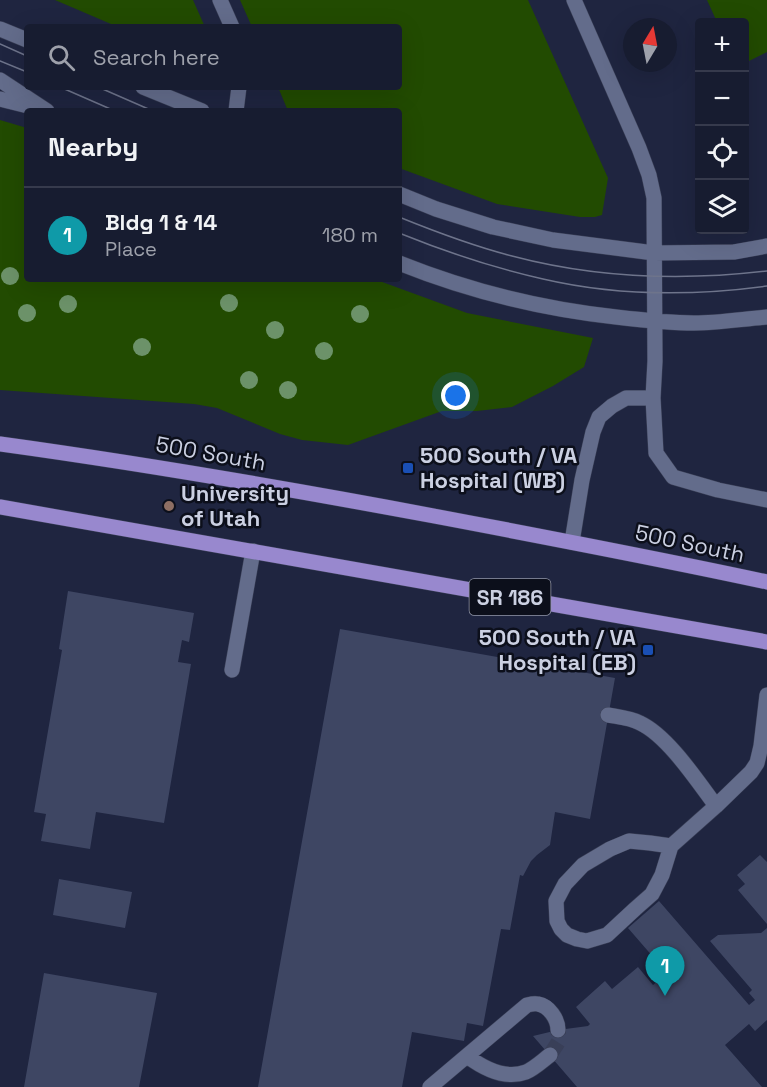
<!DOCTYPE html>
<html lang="en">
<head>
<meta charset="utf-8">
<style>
  :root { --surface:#171c30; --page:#24293c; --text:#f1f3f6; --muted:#9ea1ab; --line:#363a4c; --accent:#2563eb }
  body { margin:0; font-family:"Space Grotesk",sans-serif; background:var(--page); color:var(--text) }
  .controls { position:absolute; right:18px; top:18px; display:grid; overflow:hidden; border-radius:6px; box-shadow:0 6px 24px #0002 }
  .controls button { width:54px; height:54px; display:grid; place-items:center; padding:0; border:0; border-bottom:2px solid var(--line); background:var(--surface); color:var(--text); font:30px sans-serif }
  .compass { position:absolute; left:623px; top:18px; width:54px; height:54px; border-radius:50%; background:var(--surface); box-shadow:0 6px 24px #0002; rotate:10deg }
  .you { position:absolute; left:456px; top:396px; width:21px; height:21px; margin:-15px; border:4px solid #fff; border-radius:50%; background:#1a73e8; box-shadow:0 0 0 9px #1a73e833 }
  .badge { display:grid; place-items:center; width:39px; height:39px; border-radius:50%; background:var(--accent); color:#fff; font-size:20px; font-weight:700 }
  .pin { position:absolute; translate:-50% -50px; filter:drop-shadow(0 2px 3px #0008) }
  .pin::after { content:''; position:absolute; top:32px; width:21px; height:18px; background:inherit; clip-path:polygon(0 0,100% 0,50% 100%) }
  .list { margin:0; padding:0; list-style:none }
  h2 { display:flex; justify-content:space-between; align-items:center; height:78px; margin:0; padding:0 24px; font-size:26px }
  h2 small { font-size:20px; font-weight:400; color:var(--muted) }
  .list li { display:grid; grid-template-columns:39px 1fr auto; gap:18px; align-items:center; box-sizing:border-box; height:96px; padding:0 24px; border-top:2px solid var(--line) }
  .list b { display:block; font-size:22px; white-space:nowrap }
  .list p { margin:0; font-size:20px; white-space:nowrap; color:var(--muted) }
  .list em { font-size:20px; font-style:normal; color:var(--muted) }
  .icon { flex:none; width:33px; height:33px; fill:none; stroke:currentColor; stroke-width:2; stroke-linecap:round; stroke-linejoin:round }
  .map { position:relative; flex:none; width:767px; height:1087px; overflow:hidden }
  .search { position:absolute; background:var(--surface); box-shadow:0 6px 24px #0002; left:24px; top:24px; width:378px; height:66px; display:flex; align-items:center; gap:15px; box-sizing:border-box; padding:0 21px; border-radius:6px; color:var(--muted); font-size:22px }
  .panel { position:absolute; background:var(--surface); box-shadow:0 6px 24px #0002; left:24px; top:108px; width:378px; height:174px; border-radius:6px }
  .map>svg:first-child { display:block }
  .green { fill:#224b01 }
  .building { fill:#3e4663 }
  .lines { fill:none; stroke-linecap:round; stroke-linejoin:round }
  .minor-tunnel { stroke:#393f58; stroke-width:15; stroke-dasharray:15 8; stroke-linecap:butt }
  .minor-casing { stroke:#3b4057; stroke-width:16 }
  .major-casing { stroke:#3b4057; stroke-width:16 }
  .minor { stroke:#636c8b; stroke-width:15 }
  .major { stroke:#9888ce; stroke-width:15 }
  .tram { stroke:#6e748b; stroke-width:1.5 }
  .tree { fill:#6c9269 }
  .transit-dot { fill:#1a4fb4; stroke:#0c0f1b; stroke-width:2 }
  .education-dot { fill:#8d6e63; stroke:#0c0f1b; stroke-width:2 }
  .labels { text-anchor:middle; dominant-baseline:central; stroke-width:5; stroke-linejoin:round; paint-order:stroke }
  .shield { fill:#0c0f1b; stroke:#9296a6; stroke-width:1.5 }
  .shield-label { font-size:21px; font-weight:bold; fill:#cbd0e2 }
  .street-label { font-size:22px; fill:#cbd0e2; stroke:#0c0f1b }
  .poi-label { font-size:22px; font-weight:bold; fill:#cbd0e2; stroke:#0c0f1b; text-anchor:start }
</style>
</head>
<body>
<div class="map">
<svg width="767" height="1087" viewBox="0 0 767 1087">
  <rect width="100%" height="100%" fill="#1f2540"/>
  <path class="green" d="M55 0H193L205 27H118Z
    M240 0H528L608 178 602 215 595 217H580L497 204 399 168V111H288L278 87H399V27H252Z
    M707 0H767V52L749 61 745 55 744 22H717Z
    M0 120 27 128V279H374L467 313 593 338 584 367 553 386 512 407 477 411H442L348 445 302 440 280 434 217 408 194 404 0 390Z"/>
  <path class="building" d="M68 591 194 613 189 642 182 640 178 662 191 664 164 823 96 812 90 849 41 841 46 814 34 812 62 650 59 649Z
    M340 629 615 678 590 819 555 812 550 845 537 855 531 861 523 876 520 875 510 930 501 929 483 1026 467 1023 464 1041 412 1032 402 1087H258Z
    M760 855 767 862V924L738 890 745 884 737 875Z
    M59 879 132 892 125 928 53 915Z
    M659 901 749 1005 755 1000 749 993 752 990 710 941 718 935 761 933 767 928V1020L755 1031 749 1024 725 1045 762 1087H577L533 1036 558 1030 588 1026 590 1024 576 1007 605 981 612 989 638 967 653 985 667 973 628 928Z
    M44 973 157 993 139 1087H24Z"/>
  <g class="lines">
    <path class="minor-tunnel" d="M550 1055 559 1041 558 1030"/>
    <g class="minor-casing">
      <path id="minor" d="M220 0 232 27
        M574 0 639 148 649 175 654 198 655 361 653 398 656 453 673 477 718 490 767 500
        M0 29 27 40
        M0 80 47 111
        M143 87 202 111
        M0 99 32 107
        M236 111 239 87
        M399 194 436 209 493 227 553 240 654 253 734 252 767 246
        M399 263C469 291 542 309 616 317 642 320 668 323 694 323 718 323 743 319 767 317
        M572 542 582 480 593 432 599 417 612 406 626 398H653
        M232 670 253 551
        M608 715C619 717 631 718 640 723 668 736 698 782 716 806
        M671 846 650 843 629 841 610 849 583 865 565 884 556 901 557 921 561 929 567 935 577 939 587 941 607 935 635 909 652 894 662 875 671 846 716 806 751 772 757 763 761 746 767 695
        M467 1056C483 1068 505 1080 526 1072 535 1068 542 1061 550 1055
        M430 1087 527 1005C531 1004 534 1003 538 1004 549 1006 558 1019 558 1030"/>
    </g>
    <g class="major-casing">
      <path id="major" d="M0 444C145 464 290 489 434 516 545 537 656 558 767 582
        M0 507 767 642"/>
    </g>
    <use href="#minor" class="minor"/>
    <use href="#major" class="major"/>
    <path class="tram" d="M0 44 27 56
      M0 61 27 72
      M60 87 115 111
      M98 87 153 111
      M399 217C436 232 473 246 512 256 595 278 682 281 767 271
      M399 233C446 252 494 268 543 279 616 296 693 296 767 286"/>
  </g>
  <g class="tree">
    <circle cx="10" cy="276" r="9"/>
    <circle cx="229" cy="303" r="9"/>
    <circle cx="68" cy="304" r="9"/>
    <circle cx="27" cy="313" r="9"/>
    <circle cx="360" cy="314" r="9"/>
    <circle cx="275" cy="330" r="9"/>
    <circle cx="142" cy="347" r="9"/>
    <circle cx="324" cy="351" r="9"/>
    <circle cx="249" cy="380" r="9"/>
    <circle cx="288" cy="390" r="9"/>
  </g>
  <g class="transit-dot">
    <rect x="402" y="462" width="12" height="12" rx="3"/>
    <rect x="642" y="644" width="12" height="12" rx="3"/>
  </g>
  <circle class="education-dot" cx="169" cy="506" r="6"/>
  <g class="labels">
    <rect class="shield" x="469.5" y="579" width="81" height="36" rx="4.5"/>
    <g class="shield-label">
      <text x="510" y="597">SR 186</text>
    </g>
    <g class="street-label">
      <text transform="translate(211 453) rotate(10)">500 South</text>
      <text transform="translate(690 543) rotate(12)">500 South</text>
    </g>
    <g class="poi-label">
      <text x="420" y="455">500 South / VA<tspan x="420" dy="25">Hospital (WB)</tspan></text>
      <text x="181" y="493">University<tspan x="181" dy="25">of Utah</tspan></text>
      <text x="636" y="637" text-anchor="end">500 South / VA<tspan x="636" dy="25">Hospital (EB)</tspan></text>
    </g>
  </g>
</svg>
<div class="controls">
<button>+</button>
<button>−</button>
<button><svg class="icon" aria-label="locate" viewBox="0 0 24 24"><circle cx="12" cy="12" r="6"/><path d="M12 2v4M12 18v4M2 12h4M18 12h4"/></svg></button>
<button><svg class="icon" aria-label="layers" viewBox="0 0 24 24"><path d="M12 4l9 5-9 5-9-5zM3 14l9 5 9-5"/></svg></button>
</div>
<svg class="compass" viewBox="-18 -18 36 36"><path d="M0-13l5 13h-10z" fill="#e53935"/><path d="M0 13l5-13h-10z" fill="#9ea1ab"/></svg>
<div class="you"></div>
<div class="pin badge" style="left:665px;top:996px;background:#0f9aa8">1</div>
<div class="search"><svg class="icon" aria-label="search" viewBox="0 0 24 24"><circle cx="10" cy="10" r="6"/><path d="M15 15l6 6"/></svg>Search here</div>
<section class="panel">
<h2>Nearby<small></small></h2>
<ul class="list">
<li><span class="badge" style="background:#0f9aa8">1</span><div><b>Bldg 1 &amp; 14</b><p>Place</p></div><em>180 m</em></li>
</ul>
</section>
</div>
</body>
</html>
